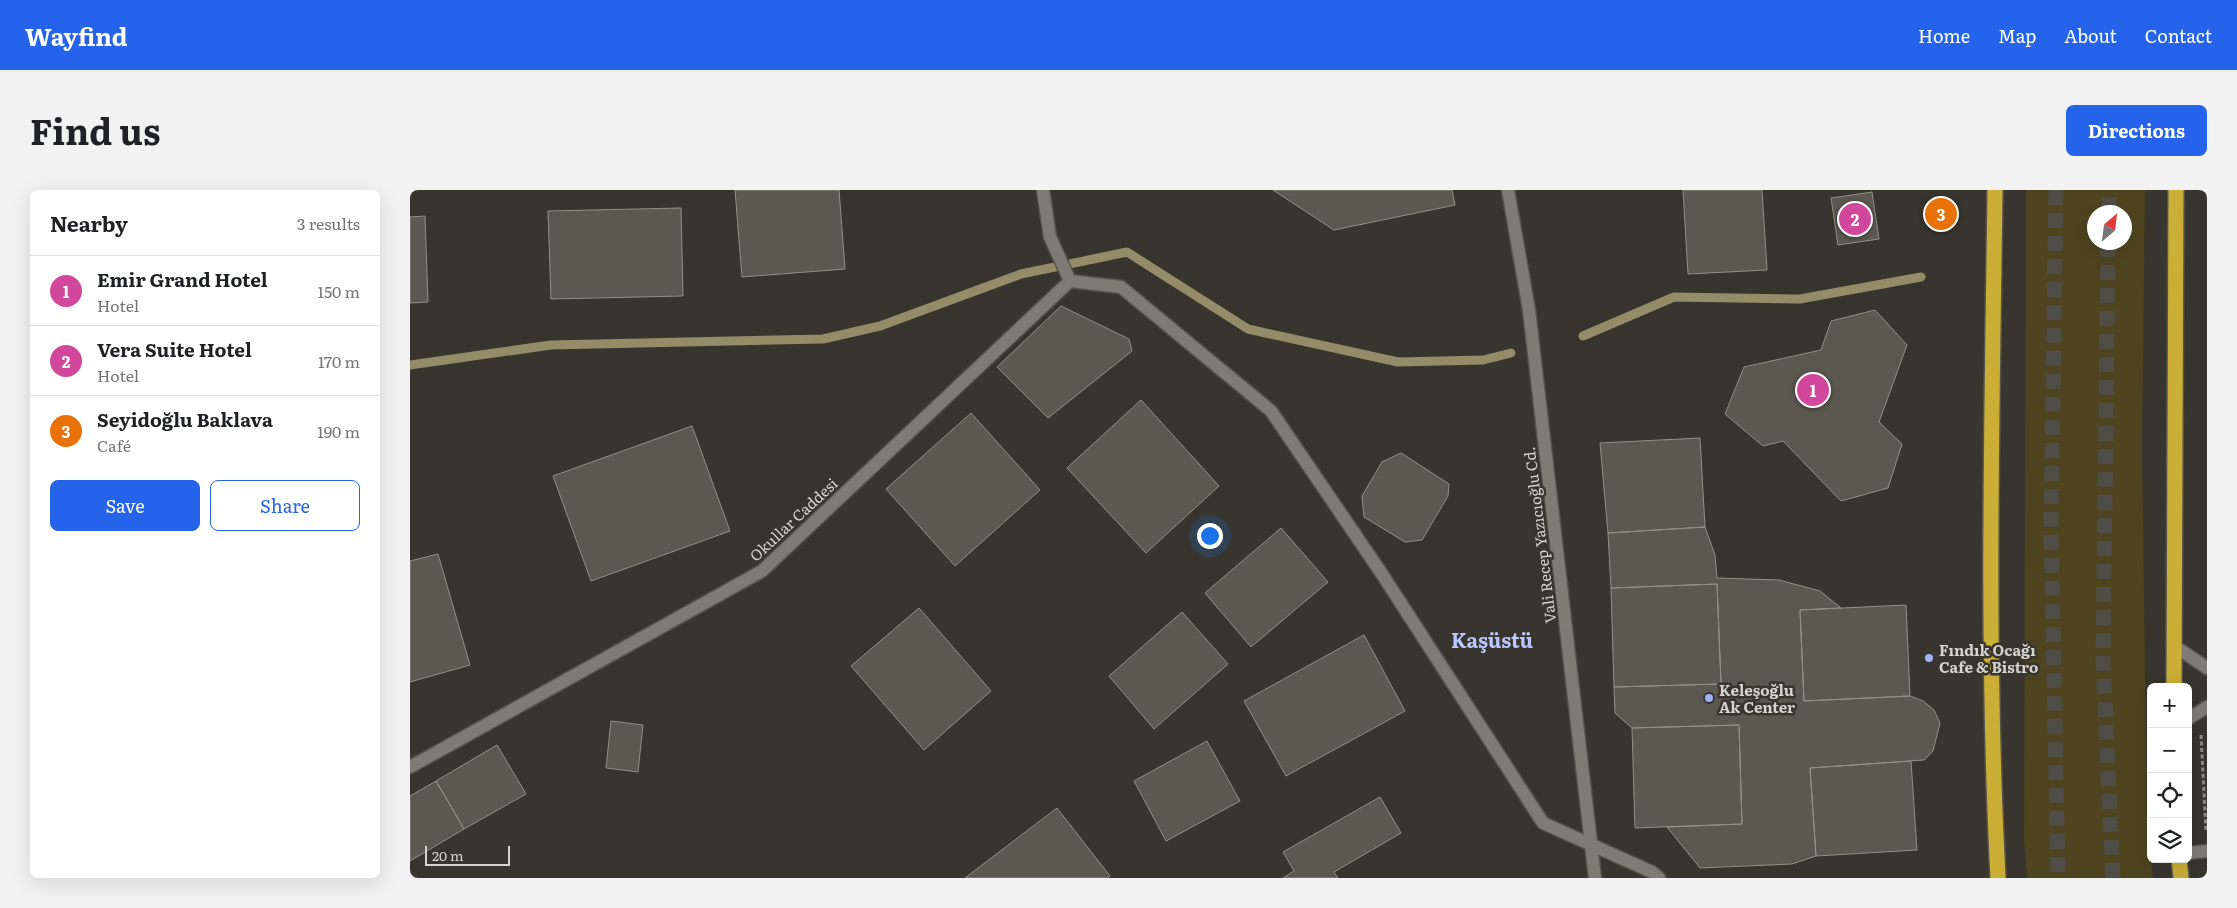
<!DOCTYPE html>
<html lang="en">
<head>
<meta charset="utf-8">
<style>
  :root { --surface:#fff; --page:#f2f2f2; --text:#202124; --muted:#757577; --line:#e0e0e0; --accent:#2563eb }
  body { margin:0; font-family:Literata,serif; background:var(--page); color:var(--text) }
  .controls { position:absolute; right:15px; bottom:15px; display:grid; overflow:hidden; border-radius:8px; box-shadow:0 5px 20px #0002 }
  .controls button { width:45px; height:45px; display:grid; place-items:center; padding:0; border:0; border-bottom:1px solid var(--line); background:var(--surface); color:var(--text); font:25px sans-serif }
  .compass { position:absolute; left:1677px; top:15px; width:45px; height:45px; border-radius:50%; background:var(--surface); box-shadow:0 5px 20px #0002; rotate:28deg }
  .scale { position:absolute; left:15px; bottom:12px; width:85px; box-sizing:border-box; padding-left:5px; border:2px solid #d4d3ce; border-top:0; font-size:14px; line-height:18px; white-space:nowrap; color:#d4d3ce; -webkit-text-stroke:4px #37352d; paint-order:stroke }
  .you { position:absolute; left:799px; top:345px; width:18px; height:18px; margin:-12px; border:4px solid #fff; border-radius:50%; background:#1a73e8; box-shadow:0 0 0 8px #1a73e833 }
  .badge { display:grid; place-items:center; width:32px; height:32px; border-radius:50%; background:var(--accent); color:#fff; font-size:16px; font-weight:700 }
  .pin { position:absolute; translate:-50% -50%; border:2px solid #fff; box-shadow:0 1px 5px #0006 }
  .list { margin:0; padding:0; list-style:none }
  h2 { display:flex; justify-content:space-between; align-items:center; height:65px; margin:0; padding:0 20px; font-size:21px }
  h2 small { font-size:16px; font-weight:400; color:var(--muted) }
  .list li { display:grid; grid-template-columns:32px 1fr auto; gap:15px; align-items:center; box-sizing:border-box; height:70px; padding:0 20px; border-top:1px solid var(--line) }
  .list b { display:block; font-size:19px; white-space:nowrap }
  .list p { margin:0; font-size:16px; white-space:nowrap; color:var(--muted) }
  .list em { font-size:16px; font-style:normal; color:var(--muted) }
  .actions { display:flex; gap:10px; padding:15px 20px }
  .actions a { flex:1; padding:11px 0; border:1px solid var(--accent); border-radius:8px; text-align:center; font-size:18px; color:var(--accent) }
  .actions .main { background:var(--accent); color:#fff }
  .icon { flex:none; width:28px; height:28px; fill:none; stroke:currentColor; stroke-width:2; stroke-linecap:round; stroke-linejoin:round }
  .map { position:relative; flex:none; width:1797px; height:688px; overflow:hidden; border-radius:8px }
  header { display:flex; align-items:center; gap:30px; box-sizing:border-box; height:70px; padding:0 25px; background:var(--accent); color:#fff }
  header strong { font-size:24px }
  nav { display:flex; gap:28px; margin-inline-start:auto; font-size:18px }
  .intro { display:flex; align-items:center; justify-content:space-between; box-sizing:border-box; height:120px; padding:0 30px }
  h1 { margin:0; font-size:35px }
  .button { padding:12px 22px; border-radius:8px; background:var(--accent); color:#fff; font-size:18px; font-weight:700 }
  main { display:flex; gap:30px; padding:0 30px }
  aside { flex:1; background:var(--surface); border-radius:8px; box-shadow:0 5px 20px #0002 }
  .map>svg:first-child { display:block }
  .green { fill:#4e4420; fill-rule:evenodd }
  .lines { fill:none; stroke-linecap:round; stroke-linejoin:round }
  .stream { stroke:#948b68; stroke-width:9 }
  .building { fill:#5a584f; stroke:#939087 }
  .highway-tunnel { stroke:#4f4d45; stroke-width:15; stroke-dasharray:15 8; stroke-linecap:butt }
  .minor-casing { stroke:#55534c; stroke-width:15 }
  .highway-casing { stroke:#55534c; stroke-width:18 }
  .path { stroke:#8c8b84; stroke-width:3; stroke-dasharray:4 2.5; stroke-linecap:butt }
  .minor { stroke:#7d7b72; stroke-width:12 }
  .highway { stroke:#cbae36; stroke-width:15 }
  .poi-dot { fill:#a2b2fd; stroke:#37352d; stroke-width:2 }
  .labels { text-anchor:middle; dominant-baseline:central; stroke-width:5; stroke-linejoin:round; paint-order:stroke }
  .street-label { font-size:15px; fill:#d4d3ce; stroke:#37352d }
  .poi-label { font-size:15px; font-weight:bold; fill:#d4d3ce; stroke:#37352d; text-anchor:start }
  .district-label { font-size:20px; font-weight:bold; fill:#bac7ff; stroke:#37352d }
</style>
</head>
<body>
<header>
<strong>Wayfind</strong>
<nav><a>Home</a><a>Map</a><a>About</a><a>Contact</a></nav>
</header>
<div class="intro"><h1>Find us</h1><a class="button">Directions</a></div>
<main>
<aside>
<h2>Nearby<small>3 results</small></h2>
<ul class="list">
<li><span class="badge" style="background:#d1479c">1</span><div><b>Emir Grand Hotel</b><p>Hotel</p></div><em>150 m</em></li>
<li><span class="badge" style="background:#d1479c">2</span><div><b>Vera Suite Hotel</b><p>Hotel</p></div><em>170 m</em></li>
<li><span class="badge" style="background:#e8710a">3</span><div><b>Seyidoğlu Baklava</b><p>Café</p></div><em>190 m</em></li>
</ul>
<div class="actions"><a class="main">Save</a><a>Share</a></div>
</aside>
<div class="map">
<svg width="1797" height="688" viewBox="0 0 1797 688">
  <rect width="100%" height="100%" fill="#37352d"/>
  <path class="green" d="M1616 0H1735L1732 258 1737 628 1743 688H1617L1614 649ZM1684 22H1714V52H1684Z"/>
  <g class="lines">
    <path class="stream" d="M1173 146 1264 107 1390 109 1511 87
      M0 175 141 155 413 149 470 136 611 84 717 62 838 139 988 172 1073 170 1101 163"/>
  </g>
  <path class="building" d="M325 0H429L435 79 332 87Z
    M863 0H1042L1045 15 924 40Z
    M1273 0H1352L1357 80 1278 84Z
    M1462 2 1469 49 1428 55 1421 8Z
    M271 18 273 106 141 109 138 21Z
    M15 26 18 112 0 113V27Z
    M651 116 719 149 722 161 638 228 587 177Z
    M1465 120 1497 155 1469 232 1492 254 1478 298 1431 311 1373 251 1353 256 1315 224 1334 177 1411 160 1421 131Z
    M731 210 809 296 736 363 657 278Z
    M561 223 630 300 545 376 476 299Z
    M282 236 320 341 181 391 143 286Z
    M1290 248 1295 337 1198 343 1190 253Z
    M991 263 1039 294 1038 306 1012 350 995 352 954 327 952 306 972 272Z
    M1295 337 1305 365 1307 388 1369 390 1410 401 1431 418 1390 420 1394 511 1500 506 1513 511 1524 520 1530 533 1523 561 1514 570 1400 578 1406 666 1382 674 1290 678 1257 637 1332 634 1329 535 1222 538 1205 523 1204 497 1311 494 1307 394 1201 398 1198 343Z
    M871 338 918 392 841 457 795 403Z
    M28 364 60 475 0 492V371Z
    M1307 394 1311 494 1204 497 1201 398Z
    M1496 415 1500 506 1394 511 1390 420Z
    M509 418 581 501 514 560 441 476Z
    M772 422 818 474 744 539 699 486Z
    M954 445 995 521 876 586 834 511Z
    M201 531 233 535 228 582 196 578Z
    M1329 535 1332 634 1225 638 1222 538Z
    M797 551 830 611 756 651 724 591Z
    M87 555 116 604 54 639 26 591Z
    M1501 571 1507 660 1406 666 1400 578Z
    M26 591 54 639 0 671V606Z
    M970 607 991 643 924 682 928 688H873L884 681 873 662Z
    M647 618 700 686 698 688H555Z"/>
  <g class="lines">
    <path class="highway-tunnel" d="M1646 0 1641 338 1648 688
      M1699 22V0
      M1698 52 1693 471 1703 688"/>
    <g class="minor-casing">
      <path id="minor" d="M633 0 640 47 660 91
        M1098 0 1119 120 1185 688
        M660 91 711 97 861 221 972 384 1133 633 1242 682 1249 688
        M1763 455 1797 478
        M1778 529 1797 517
        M0 577 352 381 660 91
        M1778 663 1797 661"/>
    </g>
    <g class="highway-casing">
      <path id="highway" d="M1585 0C1582 229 1576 459 1588 688
        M1764 497 1766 0
        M1769 669 1771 688"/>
    </g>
    <path class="path" d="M1791 545 1796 641"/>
    <use href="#minor" class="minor"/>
    <use href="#highway" class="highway"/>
  </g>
  <g class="poi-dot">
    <circle cx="1519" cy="468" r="5"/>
    <circle cx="1299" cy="508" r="5"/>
  </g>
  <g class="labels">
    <g class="street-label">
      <text transform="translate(383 329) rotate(-43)">Okullar Caddesi</text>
      <text transform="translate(1129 345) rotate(-97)">Vali Recep Yazıcıoğlu Cd.</text>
    </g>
    <g class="poi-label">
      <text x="1529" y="459">Fındık Ocağı<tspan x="1529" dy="17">Cafe &amp; Bistro</tspan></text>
      <text x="1309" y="499">Keleşoğlu<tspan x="1309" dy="17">Ak Center</tspan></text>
    </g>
    <g class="district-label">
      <text x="1082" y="449">Kaşüstü</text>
    </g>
  </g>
</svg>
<div class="controls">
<button>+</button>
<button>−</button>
<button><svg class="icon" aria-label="locate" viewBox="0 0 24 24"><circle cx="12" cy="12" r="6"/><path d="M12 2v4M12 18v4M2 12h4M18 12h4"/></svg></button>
<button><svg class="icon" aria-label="layers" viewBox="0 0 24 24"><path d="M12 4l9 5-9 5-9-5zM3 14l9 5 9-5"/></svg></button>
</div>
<svg class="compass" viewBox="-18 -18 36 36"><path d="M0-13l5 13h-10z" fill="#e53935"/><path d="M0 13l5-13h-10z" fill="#757577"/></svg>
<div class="scale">20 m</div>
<div class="you"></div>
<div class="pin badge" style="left:1403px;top:200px;background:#d1479c">1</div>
<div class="pin badge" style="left:1445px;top:29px;background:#d1479c">2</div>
<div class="pin badge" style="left:1531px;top:24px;background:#e8710a">3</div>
</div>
</main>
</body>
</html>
